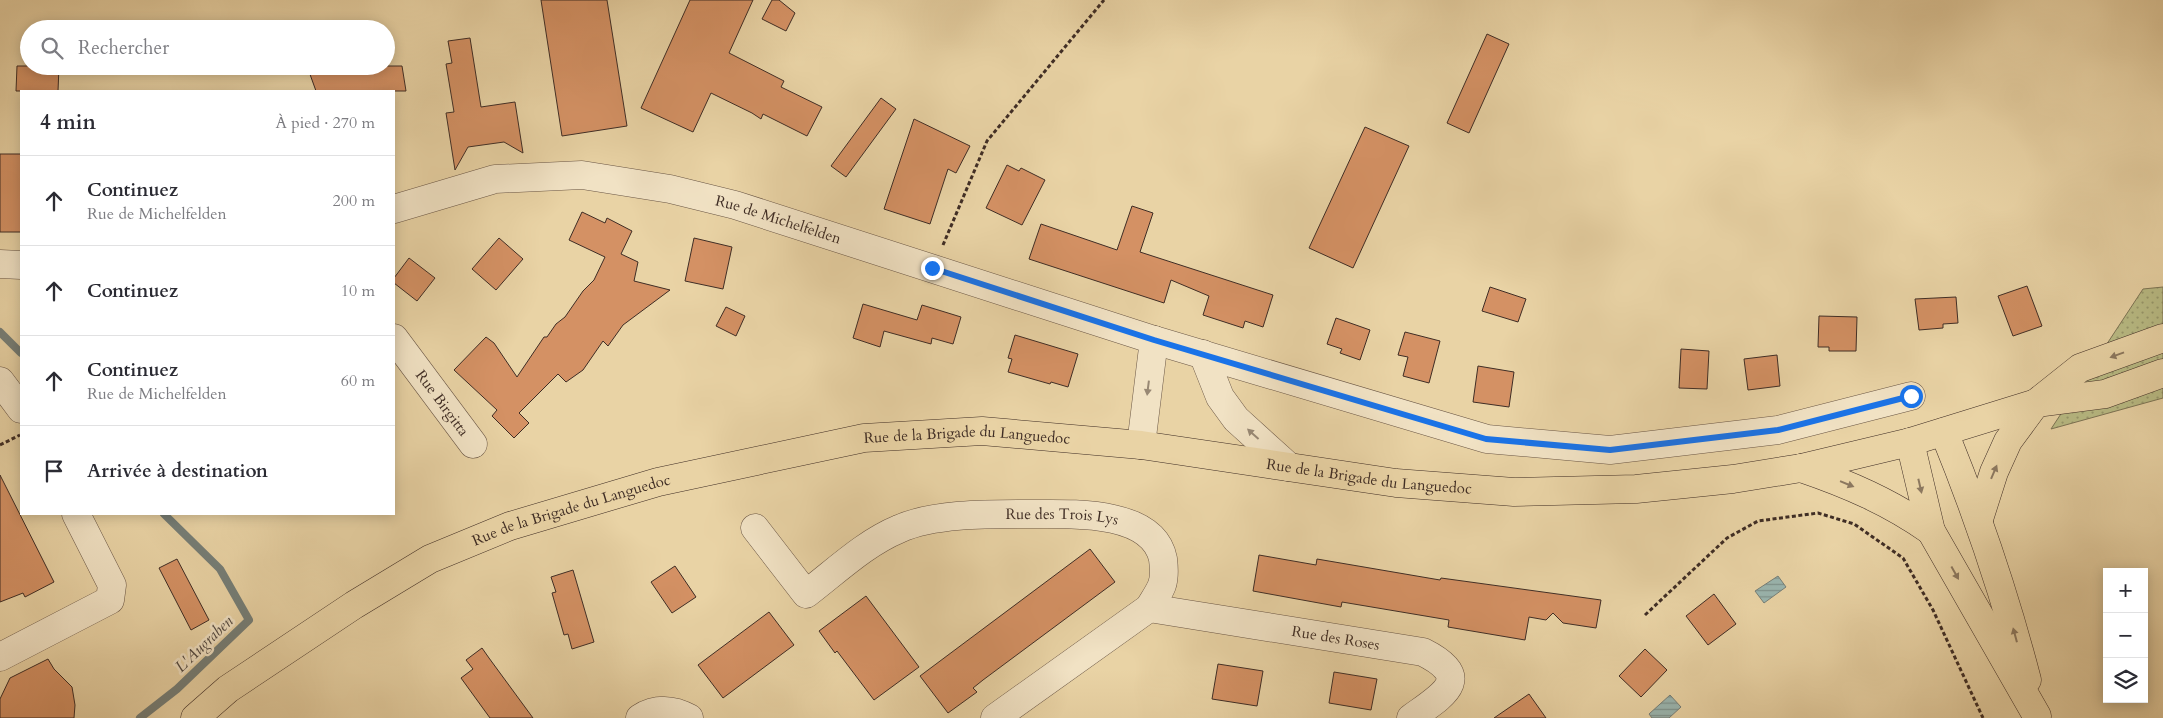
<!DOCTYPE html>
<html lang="fr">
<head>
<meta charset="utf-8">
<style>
  :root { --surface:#fff; --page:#f7f7f7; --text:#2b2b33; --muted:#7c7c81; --line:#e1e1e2 }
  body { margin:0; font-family:Cardo,serif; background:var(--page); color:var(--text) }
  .controls { position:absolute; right:15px; bottom:15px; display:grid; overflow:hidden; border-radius:0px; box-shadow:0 2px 12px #0003 }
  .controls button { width:45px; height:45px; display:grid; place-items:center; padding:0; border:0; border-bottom:1px solid var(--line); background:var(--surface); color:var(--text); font:25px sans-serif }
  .stop { position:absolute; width:15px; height:15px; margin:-11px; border:4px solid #1a73e8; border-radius:50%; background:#fff }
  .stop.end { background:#1a73e8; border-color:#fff; box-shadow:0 1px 5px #0008 }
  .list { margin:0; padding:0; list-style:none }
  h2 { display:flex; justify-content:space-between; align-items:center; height:65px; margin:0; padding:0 20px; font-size:21px }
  h2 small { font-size:16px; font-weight:400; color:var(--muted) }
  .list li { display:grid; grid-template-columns:32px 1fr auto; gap:15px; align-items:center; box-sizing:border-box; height:90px; padding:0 20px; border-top:1px solid var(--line) }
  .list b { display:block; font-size:19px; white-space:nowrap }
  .list p { margin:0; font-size:16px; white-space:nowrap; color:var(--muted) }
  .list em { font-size:16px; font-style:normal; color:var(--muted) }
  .icon { flex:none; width:28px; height:28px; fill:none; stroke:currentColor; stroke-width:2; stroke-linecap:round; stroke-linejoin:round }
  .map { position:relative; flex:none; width:2163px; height:718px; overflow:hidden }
  .search { position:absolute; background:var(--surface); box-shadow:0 2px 12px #0003; left:20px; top:20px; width:375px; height:55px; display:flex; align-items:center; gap:12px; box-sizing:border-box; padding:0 18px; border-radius:28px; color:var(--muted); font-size:19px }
  .panel { position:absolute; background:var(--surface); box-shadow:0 2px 12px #0003; left:20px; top:90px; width:375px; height:425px; border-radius:0px }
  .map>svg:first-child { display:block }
  .grass { fill:url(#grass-dots); stroke:#7c7455 }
  .water { fill:url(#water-rules); stroke:#767f78 }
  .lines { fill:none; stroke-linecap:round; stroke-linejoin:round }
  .stream { stroke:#767f78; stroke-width:8 }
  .building { fill:#d49164; stroke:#3f2d25 }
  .minor-casing { stroke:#6a5645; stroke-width:29 }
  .major-casing { stroke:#3f2d25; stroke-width:29 }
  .path { stroke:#3f2d25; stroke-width:3; stroke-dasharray:4 2.5; stroke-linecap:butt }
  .minor { stroke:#f1e2c4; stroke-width:28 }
  .major { stroke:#e9d3a5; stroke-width:28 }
  .oneway { fill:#8c785f }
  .oneway2 { fill:#988874 }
  .route { stroke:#1a73e8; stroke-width:6 }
  .labels { text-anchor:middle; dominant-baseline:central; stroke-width:5; stroke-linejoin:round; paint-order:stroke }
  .street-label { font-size:15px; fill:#3f2d25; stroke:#f1e2c4 }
  .water-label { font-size:16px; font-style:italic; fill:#514841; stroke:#f1e2c4 }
</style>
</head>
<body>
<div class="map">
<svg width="2163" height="718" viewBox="0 0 2163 718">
  <defs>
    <pattern id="grass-dots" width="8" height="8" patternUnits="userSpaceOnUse" patternTransform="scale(1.25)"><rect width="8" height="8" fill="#b9bc85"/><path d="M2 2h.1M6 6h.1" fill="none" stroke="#98996d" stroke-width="1.8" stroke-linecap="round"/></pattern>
    <pattern id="water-rules" width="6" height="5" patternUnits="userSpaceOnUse" patternTransform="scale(1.25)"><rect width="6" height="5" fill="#9ab6b0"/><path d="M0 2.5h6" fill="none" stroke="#7f948f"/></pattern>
  </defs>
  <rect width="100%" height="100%" fill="#e9d3a5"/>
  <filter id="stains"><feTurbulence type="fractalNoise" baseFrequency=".004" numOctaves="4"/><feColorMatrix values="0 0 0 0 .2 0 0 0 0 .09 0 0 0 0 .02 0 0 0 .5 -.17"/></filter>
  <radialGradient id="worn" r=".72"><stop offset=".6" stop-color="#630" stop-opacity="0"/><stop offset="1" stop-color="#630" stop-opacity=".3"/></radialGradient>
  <path class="grass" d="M2163 287V398L2051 429 2143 289Z"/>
  <path class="water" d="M1778 576 1786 587 1764 603 1755 591Z
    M1670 695 1681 707 1669 718H1652L1649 714Z"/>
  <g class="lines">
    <path class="stream" d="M0 332 21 353
      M140 718 177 689 249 620 220 569 164 514"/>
  </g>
  <path class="building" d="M541 0H607L627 126 562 136Z
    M690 0H753L729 53 784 81 781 87 822 107 807 136 763 114 761 119 752 113 711 93 693 132 641 108Z
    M772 0H779L795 13 786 31 762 19Z
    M1487 34 1509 44 1469 133 1447 123Z
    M470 38 481 107 515 102 523 153 504 142 468 147 455 170 446 113 454 112 446 64 452 63 448 41Z
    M17 66H59L58 91H16Z
    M307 66H402L406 91H316Z
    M881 98 896 109 846 177 831 166Z
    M914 119 970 146 956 173 948 169 930 224 884 209Z
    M1365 127 1409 146 1353 268 1309 248Z
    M0 154H21V232H0Z
    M1007 165 1019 171 1021 168 1045 180 1022 225 986 208Z
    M1132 206 1153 213 1140 252 1273 295 1263 327 1245 321 1243 328 1203 315 1209 296 1171 280 1164 303 1029 259 1041 224 1117 250Z
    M582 212 605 223 607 218 632 231 621 254 638 262 634 281 670 290 623 325 608 346 603 341 583 370 566 382 558 374 519 413 529 423 514 438 492 416 497 410 454 370 486 337 494 343 517 377 544 337H547L556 324 565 317 583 291 594 280 605 257 569 240Z
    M499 238 523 259 496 290 472 269Z
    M694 238 732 247 723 289 685 281Z
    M409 258 435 278 417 301 394 283V278Z
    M2027 286 2042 326 2013 336 1998 296Z
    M1490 287 1526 299 1518 322 1482 311Z
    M1956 297 1958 323 1943 324V328L1919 330 1915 299Z
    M863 304 917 320 922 305 961 317 953 344 932 338 931 344 884 331 880 347 853 338Z
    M726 307 745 316 736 336 716 326Z
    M1819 316 1857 317 1856 351H1829V347H1818Z
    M1336 318 1370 330 1360 360 1340 353 1342 349 1327 344Z
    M1405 332 1440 341 1429 383 1403 376 1408 357 1398 355Z
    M1015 335 1078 354 1068 387 1051 382 1050 384 1008 372 1012 359 1008 358Z
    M1681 349 1709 351 1707 389 1679 388Z
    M1777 355 1780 386 1748 390 1744 359Z
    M1478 366 1514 372 1509 407 1473 402Z
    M0 475 54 582 25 597 23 593 0 602Z
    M1090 549 1115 582 983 680 973 688 977 692 948 713 920 676Z
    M1259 555 1316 565 1317 559 1440 580 1441 578 1601 600 1596 628 1563 623 1553 613 1546 620 1529 617 1525 640 1448 627 1449 620 1342 602 1341 607 1253 591Z
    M177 559 209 620 191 630 159 568Z
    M675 566 696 597 672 613 651 582Z
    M573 570 594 642 572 649 568 634 564 635 552 593 556 592 551 577Z
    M1714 594 1736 624 1708 645 1686 616Z
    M866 596 919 667 874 700 837 651 835 653 819 631Z
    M769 612 794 645 723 698 698 665Z
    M482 648 489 658 533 718H490L461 678 473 669 466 660Z
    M1645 649 1667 670 1641 697 1619 676Z
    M48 659 54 669 72 687 75 705 74 718H0V699L10 678Z
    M1218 664 1263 671 1257 706 1212 699Z
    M1334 672 1377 679 1371 710 1329 703Z
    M1529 694 1546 718H1494Z"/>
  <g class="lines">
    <g class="minor-casing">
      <g id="minor">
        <path id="s1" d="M394 209 495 179 582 175 670 189 735 205 1154 340 1487 439 1610 450 1778 430 1911 396"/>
        <path d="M0 264 21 265"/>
        <path id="s2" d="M394 338 473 444"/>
        <path d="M1203 354 1220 397 1236 419 1289 467"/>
        <path d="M0 381 21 409"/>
        <path d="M1141 445 1154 340"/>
        <path id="s3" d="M755 528 806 594C835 572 865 543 899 529 934 513 992 514 1030 514 1069 514 1153 509 1163 559 1164 567 1165 576 1162 585 1159 593 1153 601 1149 608L995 718"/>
        <path id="s4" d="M1149 608 1423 652C1475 678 1443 695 1411 718"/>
        <path d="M0 657 110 600 112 585 76 514"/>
        <path d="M640 718C656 708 673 709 689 718"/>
      </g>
    </g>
    <g class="major-casing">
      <g id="major">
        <path d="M1944 432C1977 513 2005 595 2027 680"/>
        <path d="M1910 442 1931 531 2037 716"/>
        <path d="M1801 468C1848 484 1890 502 1931 531"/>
        <path d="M1979 519 1994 472 2008 441 2036 403 2080 368 2163 338"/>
        <path id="s5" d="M195 718 228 689 354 605 430 559 510 526 658 482 864 438 982 431 1141 445 1396 483 1514 492 1636 489 1733 479 1801 468 1910 442 2036 403 2105 394 2163 373"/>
      </g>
    </g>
    <path class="path" d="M943 245 987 141 1104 0
      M0 445 20 435
      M1645 615 1727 538 1758 521 1818 513 1854 524 1903 558 1933 610 1983 718"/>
    <use href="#minor" class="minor"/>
    <use href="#major" class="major"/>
  </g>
  <defs><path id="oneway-solid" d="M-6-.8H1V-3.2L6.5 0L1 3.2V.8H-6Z" transform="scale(1.25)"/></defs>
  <g class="oneway">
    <use href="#oneway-solid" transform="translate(2117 355) rotate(160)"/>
    <use href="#oneway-solid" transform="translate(1994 472) rotate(-67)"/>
    <use href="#oneway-solid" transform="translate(1847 484) rotate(22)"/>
    <use href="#oneway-solid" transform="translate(1920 486) rotate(77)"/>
    <use href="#oneway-solid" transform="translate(1955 573) rotate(61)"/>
    <use href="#oneway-solid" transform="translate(2015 635) rotate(-105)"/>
  </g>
  <g class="oneway2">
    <use href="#oneway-solid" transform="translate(1148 388) rotate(97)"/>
    <use href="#oneway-solid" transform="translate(1253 434) rotate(-138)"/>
  </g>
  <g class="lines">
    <path class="route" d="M932 268 1154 340 1486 439 1610 450 1778 430 1911 396"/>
  </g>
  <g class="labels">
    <g class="street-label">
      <text stroke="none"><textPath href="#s1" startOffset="394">Rue de Michelfelden</textPath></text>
      <text stroke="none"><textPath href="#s2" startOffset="81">Rue Birgitta</textPath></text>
      <text stroke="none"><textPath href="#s5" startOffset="839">Rue de la Brigade du Languedoc</textPath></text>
      <text stroke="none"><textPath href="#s5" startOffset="1244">Rue de la Brigade du Languedoc</textPath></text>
      <text stroke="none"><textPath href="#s5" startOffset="434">Rue de la Brigade du Languedoc</textPath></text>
      <text stroke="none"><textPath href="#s3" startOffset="362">Rue des Trois Lys</textPath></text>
      <text stroke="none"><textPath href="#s4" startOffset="189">Rue des Roses</textPath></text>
    </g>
    <g class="water-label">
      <text transform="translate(204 644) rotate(-44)">L'Augraben</text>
    </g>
  </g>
  <rect width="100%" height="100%" filter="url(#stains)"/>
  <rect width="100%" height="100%" fill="url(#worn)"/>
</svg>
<div class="controls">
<button>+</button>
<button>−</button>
<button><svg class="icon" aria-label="layers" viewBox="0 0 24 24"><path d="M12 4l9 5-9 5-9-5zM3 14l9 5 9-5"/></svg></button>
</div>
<div class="stop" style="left:1911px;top:396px"></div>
<div class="stop end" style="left:932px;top:268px"></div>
<div class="search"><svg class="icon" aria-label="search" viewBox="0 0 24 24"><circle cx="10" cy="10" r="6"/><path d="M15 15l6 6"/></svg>Rechercher</div>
<section class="panel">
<h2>4 min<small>À pied · 270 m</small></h2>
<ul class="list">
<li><svg class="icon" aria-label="ahead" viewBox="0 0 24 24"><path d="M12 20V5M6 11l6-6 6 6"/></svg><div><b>Continuez</b><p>Rue de Michelfelden</p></div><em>200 m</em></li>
<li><svg class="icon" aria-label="ahead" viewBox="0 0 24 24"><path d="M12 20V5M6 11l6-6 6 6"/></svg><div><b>Continuez</b></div><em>10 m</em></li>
<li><svg class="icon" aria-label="ahead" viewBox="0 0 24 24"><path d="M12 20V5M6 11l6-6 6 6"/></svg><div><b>Continuez</b><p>Rue de Michelfelden</p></div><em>60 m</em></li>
<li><svg class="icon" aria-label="arrive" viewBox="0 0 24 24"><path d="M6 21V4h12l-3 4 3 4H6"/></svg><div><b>Arrivée à destination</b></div></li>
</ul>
</section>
</div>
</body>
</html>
